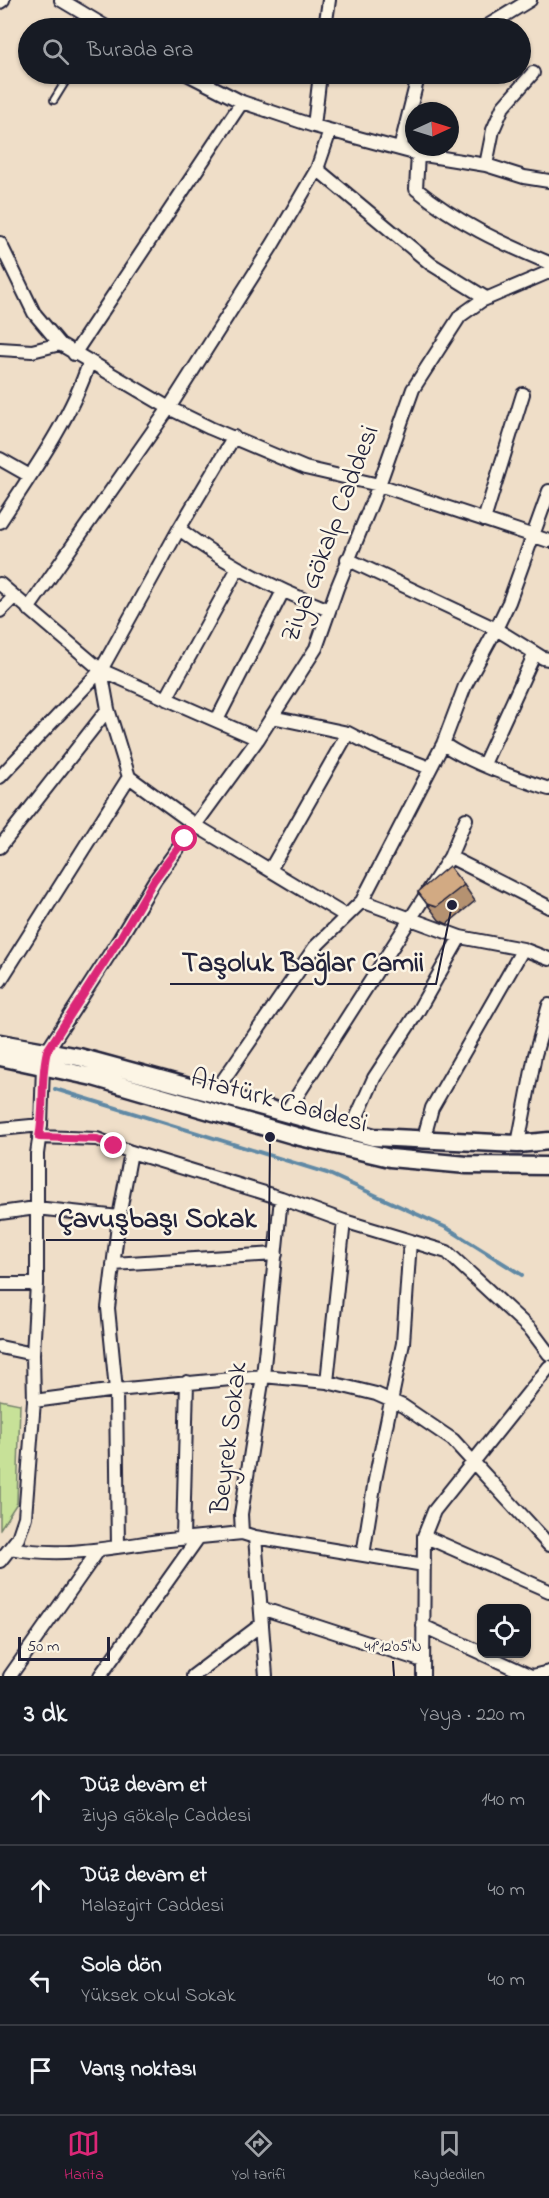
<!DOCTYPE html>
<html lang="tr">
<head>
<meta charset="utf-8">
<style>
  :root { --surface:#171b24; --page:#20242c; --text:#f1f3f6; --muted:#9ea1a6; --line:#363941; --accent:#db2777 }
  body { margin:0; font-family:"Indie Flower",sans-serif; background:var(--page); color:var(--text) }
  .controls { position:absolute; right:18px; bottom:18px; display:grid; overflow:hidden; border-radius:12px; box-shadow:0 2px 4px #0004 }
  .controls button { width:54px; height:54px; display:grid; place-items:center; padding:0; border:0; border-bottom:2px solid var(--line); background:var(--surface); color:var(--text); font:30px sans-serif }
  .compass { position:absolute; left:405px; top:102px; width:54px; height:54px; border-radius:50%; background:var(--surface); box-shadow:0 2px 4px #0004; rotate:86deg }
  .scale { position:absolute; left:18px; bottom:15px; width:92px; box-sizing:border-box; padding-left:6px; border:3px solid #22223b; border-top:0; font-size:16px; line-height:21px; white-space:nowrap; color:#22223b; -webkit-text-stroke:4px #fcf5e5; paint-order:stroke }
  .stop { position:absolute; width:18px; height:18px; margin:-14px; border:4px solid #db2777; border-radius:50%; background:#fff }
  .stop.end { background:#db2777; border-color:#fff; box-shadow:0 2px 6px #0008 }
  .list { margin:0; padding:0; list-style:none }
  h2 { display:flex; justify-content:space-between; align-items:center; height:78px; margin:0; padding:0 24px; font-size:26px }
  h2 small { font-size:20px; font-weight:400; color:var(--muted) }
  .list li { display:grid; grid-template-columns:39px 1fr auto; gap:18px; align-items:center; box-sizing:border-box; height:90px; padding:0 24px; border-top:2px solid var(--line) }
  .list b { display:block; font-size:22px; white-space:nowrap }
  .list p { margin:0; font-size:20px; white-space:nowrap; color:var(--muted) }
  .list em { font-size:20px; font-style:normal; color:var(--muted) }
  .icon { flex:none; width:33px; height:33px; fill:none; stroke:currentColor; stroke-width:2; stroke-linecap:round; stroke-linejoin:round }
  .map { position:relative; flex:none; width:549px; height:1676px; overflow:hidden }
  .search { position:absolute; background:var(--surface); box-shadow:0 2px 4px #0004; left:18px; right:18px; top:18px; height:66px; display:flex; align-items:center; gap:15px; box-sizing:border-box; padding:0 21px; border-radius:33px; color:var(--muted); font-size:22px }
  .sheet { height:438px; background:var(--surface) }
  nav { display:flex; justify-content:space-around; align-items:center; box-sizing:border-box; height:84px; border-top:2px solid var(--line); background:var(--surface); font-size:16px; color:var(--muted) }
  nav a { display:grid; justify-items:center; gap:3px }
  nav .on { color:var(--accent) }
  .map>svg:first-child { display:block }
  .green { fill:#c7e198; stroke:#74826a; stroke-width:1.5 }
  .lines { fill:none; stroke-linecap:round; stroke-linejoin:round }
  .stream { stroke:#6089a5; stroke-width:4 }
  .lane-casing { stroke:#22223b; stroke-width:10 }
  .street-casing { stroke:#22223b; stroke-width:16 }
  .secondary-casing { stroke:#22223b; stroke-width:21 }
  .lane { stroke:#fcf5e5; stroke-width:6 }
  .street { stroke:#fcf5e5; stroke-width:12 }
  .secondary { stroke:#fcf5e5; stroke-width:16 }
  .wall { fill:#b59271; stroke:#22223b; stroke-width:1.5 }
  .building { fill:#d2aa83; stroke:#22223b; stroke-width:1.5 }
  .route { stroke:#db2777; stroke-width:8 }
  .ticks { fill:none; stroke:#22223b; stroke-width:2 }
  .labels { text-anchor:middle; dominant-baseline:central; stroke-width:5; stroke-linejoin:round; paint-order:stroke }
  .street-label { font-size:27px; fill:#22223b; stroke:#fcf5e5 }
  .ticks-label { font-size:15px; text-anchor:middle; fill:#22223b; stroke:#fcf5e5; stroke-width:5; stroke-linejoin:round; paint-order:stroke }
  .leader { fill:none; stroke:#22223b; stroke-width:2 }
  .callout-dot { fill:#22223b; stroke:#fcf5e5; stroke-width:2 }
  .callout-label { font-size:28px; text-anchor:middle; font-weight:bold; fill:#22223b; stroke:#fcf5e5; stroke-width:5; stroke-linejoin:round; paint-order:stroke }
</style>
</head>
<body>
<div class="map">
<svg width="549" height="1676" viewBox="0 0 549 1676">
  <rect width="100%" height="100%" fill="#efdec8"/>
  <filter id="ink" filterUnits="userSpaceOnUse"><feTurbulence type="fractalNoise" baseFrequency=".0167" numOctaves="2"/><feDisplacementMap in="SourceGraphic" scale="12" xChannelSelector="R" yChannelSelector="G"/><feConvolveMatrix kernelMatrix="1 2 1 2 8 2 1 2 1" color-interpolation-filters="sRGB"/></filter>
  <g filter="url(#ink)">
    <path class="green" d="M0 1400 20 1404 17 1503 0 1529Z"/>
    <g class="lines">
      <path class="stream" d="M55 1089 327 1173 447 1228 522 1275"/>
      <g class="lane-casing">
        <path id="lane" d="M54 100 70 74"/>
      </g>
      <g class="street-casing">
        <path id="street" d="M61 0 108 28
          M0 2 3 0
          M325 28 329 0
          M484 28 530 0
          M187 74 242 102 314 126 418 154 486 165 524 177 549 181
          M314 126 320 74
          M400 149 417 81 427 74
          M418 154 416 189C458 223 499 242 549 263
          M486 165 493 130 503 107 533 73
          M317 169 431 264 486 298
          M0 243 34 313 60 344 169 408 210 428 305 468 379 485 549 541
          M0 349 32 351 60 344
          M74 354 242 102
          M0 459 30 476
          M484 520 523 394
          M0 522C32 473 71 418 89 363
          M179 529C225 564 275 589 329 610
          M347 559 496 629 543 658 549 659
          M0 584 101 670 258 739
          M28 609 169 408 273 244 317 169 330 131
          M0 611 14 597
          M101 670 108 709 129 777 195 825 346 916
          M166 699 238 568
          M272 717 348 733 375 747 430 768
          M217 720 283 591
          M443 744C475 765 513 777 549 789
          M484 764 535 653
          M0 777 101 670 179 529 234 437
          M0 847 108 709
          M450 857 549 907
          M270 870 348 733
          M362 901 460 937 523 949 549 959
          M0 981 129 777
          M215 1092 315 947 362 901 443 744 465 686 496 629 509 602 549 491
          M286 1113 450 857 466 819
          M0 1129 41 1125
          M350 1132 374 1078 418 1011 460 937
          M39 1137 97 1139 131 1152 281 1198 344 1221 447 1252 531 1330 549 1354
          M423 1141 432 1108 523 949
          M518 1144 535 1055 549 1005
          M0 1213 36 1208 119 1217
          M113 1264 276 1254
          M0 1284H37
          M0 1347 33 1354
          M327 1382 344 1221
          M34 1401 116 1390 263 1376 327 1382 376 1394 403 1406 453 1440 549 1545
          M424 1536 549 1591
          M255 1537 424 1565
          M183 1538 187 1382
          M118 1547 116 1390 108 1308 119 1217 131 1152
          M11 1548C61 1558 109 1548 159 1541 187 1538 214 1536 242 1533
          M363 1555 375 1480 403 1343 410 1241
          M0 1561 18 1538 25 1517 34 1401 33 1354 37 1284V1154L41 1125 43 1066 47 1051 120 938 155 880 258 739 316 648 337 588 379 485 413 389 460 316 481 301 549 272
          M261 1608 423 1661
          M423 1626 482 1653
          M483 1654 531 1676
          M10 1676 98 1551
          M100 1676 198 1538
          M193 1676 262 1624
          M266 1676 255 1537 242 1533 241 1514 263 1376 281 1198
          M423 1676 424 1536 434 1511 549 1367
          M532 1676 549 1672"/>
      </g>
      <g class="secondary-casing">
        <path id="secondary" d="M0 1043 79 1057 373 1137 518 1144 549 1141
          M0 1057 93 1077 296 1136 390 1158 467 1165 549 1166"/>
      </g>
      <use href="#lane" class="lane"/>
      <use href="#street" class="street"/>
      <use href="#secondary" class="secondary"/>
    </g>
    <path class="wall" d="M464 885 475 901 447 924 439 920 418 892Z"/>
    <path class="building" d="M449 866 464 885 436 907 427 904 418 892Z"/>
  </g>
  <g class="lines" filter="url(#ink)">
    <path class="route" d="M114 1146 97 1139 39 1137C45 1108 40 1079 47 1051L120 938 154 880 185 839"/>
  </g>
  <path class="ticks" d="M393 1661 394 1676"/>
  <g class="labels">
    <g class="street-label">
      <text transform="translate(331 534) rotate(-69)">Ziya Gökalp Caddesi</text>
      <text transform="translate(279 1102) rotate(15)">Atatürk Caddesi</text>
      <text transform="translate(230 1438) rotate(-83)">Beyrek Sokak</text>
    </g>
  </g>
  <g class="ticks-label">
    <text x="393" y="1651">41°12'05"N</text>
  </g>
  <path class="leader" d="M452 905L436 984H170M270 1137L269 1240H46"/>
  <g class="callout-dot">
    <circle cx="452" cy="905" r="6"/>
    <circle cx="270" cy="1137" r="6"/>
  </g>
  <g class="callout-label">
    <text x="303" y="971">Taşoluk Bağlar Camii</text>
    <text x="157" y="1227">Çavuşbaşı Sokak</text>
  </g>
</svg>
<div class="controls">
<button><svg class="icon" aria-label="locate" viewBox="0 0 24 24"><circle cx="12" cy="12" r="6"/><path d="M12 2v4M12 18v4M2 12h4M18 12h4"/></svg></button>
</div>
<svg class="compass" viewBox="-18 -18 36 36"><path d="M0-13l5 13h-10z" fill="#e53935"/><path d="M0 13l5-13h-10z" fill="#9ea1a6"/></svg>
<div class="scale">50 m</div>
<div class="stop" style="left:185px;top:839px"></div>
<div class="stop end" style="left:114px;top:1146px"></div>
<div class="search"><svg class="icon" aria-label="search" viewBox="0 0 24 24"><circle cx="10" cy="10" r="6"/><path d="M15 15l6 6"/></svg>Burada ara</div>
</div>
<section class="sheet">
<h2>3 dk<small>Yaya · 220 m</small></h2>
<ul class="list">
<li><svg class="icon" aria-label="ahead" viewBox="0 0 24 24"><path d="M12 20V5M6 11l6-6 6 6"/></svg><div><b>Düz devam et</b><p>Ziya Gökalp Caddesi</p></div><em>140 m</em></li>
<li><svg class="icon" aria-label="ahead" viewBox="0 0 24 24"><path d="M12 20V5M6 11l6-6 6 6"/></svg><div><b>Düz devam et</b><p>Malazgirt Caddesi</p></div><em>40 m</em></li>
<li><svg class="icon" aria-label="left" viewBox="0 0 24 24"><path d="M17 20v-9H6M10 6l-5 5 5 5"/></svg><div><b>Sola dön</b><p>Yüksek Okul Sokak</p></div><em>40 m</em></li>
<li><svg class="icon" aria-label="arrive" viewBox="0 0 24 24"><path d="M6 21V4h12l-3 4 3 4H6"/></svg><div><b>Varış noktası</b></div></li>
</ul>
</section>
<nav>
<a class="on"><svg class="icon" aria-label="map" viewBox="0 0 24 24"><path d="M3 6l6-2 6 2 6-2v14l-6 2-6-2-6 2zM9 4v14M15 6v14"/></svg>Harita</a>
<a><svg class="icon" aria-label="directions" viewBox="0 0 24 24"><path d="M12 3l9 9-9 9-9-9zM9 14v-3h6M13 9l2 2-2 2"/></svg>Yol tarifi</a>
<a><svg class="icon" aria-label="saved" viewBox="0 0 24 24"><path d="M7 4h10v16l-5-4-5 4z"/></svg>Kaydedilen</a>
</nav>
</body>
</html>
